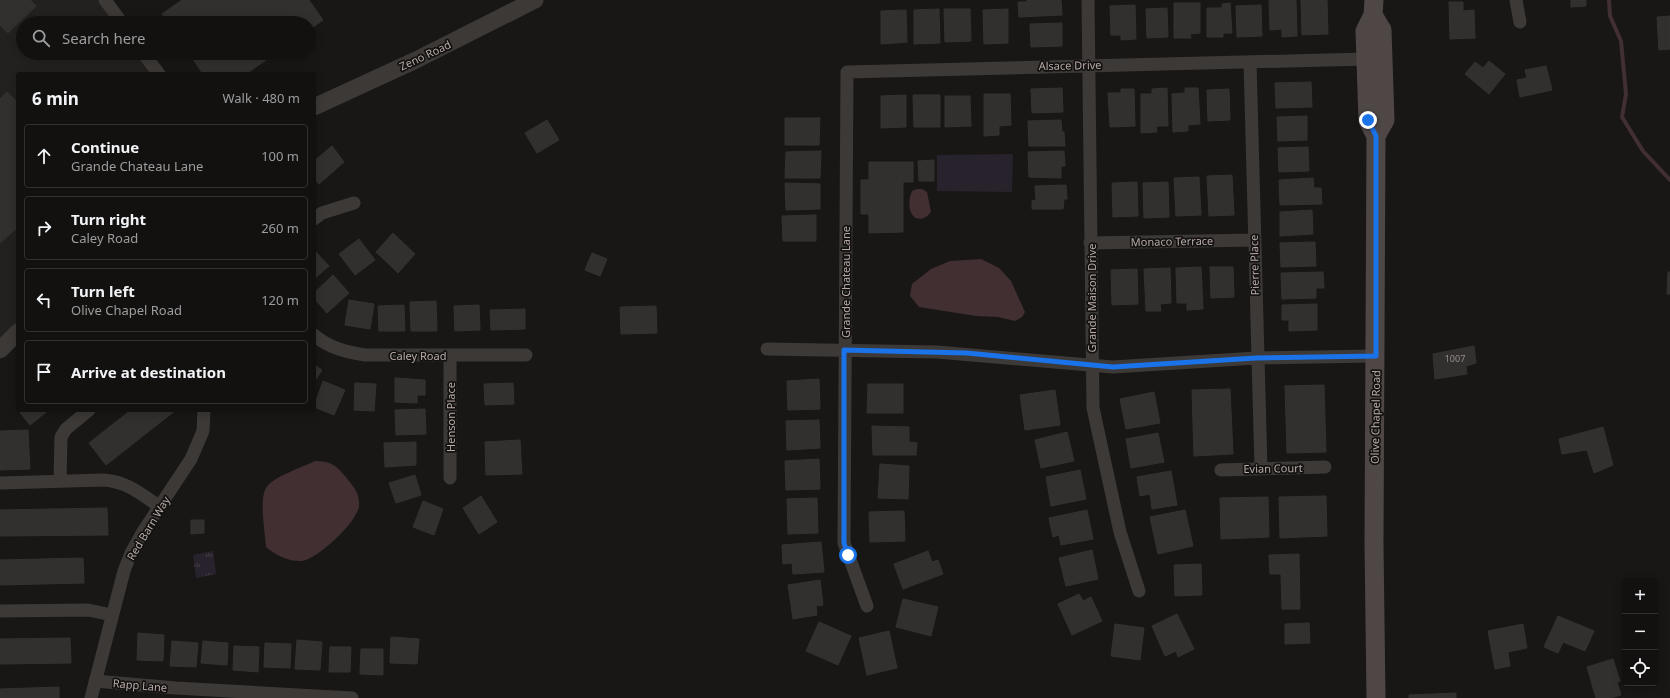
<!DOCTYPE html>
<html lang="en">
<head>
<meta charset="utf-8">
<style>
  :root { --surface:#121110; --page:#1f1f1e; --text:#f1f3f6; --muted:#9c9d9f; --line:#313130 }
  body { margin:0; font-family:"Noto Sans",sans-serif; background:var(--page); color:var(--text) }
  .controls { position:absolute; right:12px; bottom:12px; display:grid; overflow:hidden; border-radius:4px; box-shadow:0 2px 10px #0003 }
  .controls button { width:36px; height:36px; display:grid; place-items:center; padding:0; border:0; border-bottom:1px solid var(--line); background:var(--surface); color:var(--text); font:20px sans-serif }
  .stop { position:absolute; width:12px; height:12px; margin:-9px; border:3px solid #1a73e8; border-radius:50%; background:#fff }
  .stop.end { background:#1a73e8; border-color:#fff; box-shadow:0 1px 4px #0008 }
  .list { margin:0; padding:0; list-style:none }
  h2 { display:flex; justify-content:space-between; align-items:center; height:52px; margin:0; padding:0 16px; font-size:17px }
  h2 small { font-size:13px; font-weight:400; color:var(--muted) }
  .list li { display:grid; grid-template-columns:26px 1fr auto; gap:12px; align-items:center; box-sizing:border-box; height:64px; margin:0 8px 8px; padding:0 8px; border:1px solid var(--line); border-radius:4px }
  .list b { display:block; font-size:15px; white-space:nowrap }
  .list p { margin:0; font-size:13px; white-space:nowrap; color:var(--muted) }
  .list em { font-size:13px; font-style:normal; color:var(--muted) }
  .icon { flex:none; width:22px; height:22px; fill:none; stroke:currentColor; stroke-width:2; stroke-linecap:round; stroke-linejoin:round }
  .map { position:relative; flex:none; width:1670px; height:698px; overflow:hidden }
  .search { position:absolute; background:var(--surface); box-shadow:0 2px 10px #0003; left:16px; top:16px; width:300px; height:44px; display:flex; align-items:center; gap:10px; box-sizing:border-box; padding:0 14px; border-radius:22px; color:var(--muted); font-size:15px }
  .panel { position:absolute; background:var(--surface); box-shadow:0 2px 10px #0003; left:16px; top:72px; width:300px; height:340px; border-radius:4px }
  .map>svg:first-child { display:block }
  .built { fill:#22211f }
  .grass { fill:#28222c }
  .park { fill:url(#park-tufts) }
  .water { fill:#422f31 }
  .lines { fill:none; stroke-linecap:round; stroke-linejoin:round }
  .stream { stroke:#422f31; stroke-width:4 }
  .building { fill:#32302e; stroke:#343230 }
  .minor { stroke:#3d3937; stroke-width:13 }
  .tertiary { stroke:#3d3937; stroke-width:17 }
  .secondary { stroke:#4e4745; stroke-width:19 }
  .route { stroke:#1a73e8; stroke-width:5 }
  .labels { text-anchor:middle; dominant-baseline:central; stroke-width:3.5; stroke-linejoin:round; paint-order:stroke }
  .number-label { font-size:9px; fill:#968c8a }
  .street-label { font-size:11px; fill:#b8aba8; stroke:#131211 }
</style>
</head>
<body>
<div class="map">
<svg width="1670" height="698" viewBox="0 0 1670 698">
  <defs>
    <pattern id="park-tufts" width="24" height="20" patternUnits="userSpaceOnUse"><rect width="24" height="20" fill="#28222c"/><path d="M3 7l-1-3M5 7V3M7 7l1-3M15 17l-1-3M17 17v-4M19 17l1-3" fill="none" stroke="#453f48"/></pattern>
  </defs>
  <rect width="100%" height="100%" fill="#181716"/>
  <path class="built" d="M0 0H105L122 23H23V53H143L159 74H18V332L0 350Z"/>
  <path class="grass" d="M1013 154 1012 192 937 191V155Z"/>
  <path class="park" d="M213 551 216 574 196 578 193 555Z"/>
  <path class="water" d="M917 189H922L927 192 931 212C926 218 923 220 915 218 908 211 908 201 912 191Z
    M981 259 999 268 1011 281 1025 312 1022 317 1015 321 998 317 976 316 919 307 910 296 912 284 931 269 950 261Z
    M315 461C330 461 336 465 345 476 353 486 360 493 359 506 357 522 318 559 302 561 289 562 275 555 266 547 265 532 259 500 266 488 272 477 303 467 315 461Z"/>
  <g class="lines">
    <path class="stream" d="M1609 0 1610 16 1621 41 1626 94 1622 117 1643 151 1670 180"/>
  </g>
  <path class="building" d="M0 0H30L36 6 8 33 0 25Z
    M182 0H309L323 20 309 30V23H168L162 14Z
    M1027 0H1061L1062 15 1019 17 1018 2H1027Z
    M1269 0H1296L1297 36 1282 37V29L1270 30Z
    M1301 0H1327L1328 34 1302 35Z
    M1571 0H1586V6L1571 7Z
    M1449 2H1463V11L1474 10 1475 38 1450 39Z
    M1174 3H1200V33L1190 34 1191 38H1174Z
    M1230 3 1232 33H1223V37H1207V8H1222V4Z
    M1135 5 1136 39 1121 40V35H1111L1110 6Z
    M1261 5 1262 36 1237 37 1236 6Z
    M1167 8 1168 37 1147 38 1146 9Z
    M939 9 940 43 914 44V10Z
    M944 9H970L971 41 945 42Z
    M1008 9V43L984 44 983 10Z
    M906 10 907 42 881 44V11Z
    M1670 16V49L1659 50 1657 17Z
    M1062 23V46L1031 47 1030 24Z
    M189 53H276L246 74H203Z
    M1489 61 1505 74 1489 94 1465 74 1475 62 1483 68Z
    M1546 66 1552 90 1520 97 1517 80 1527 78 1525 70Z
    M1311 82 1312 107 1276 108 1275 83Z
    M1062 88 1063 112 1032 113 1031 89Z
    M1167 88 1168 126H1156L1157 132 1141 133V94H1152V89Z
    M1185 88H1198L1200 124 1188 125V131L1173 132 1172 94 1185 93Z
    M1121 89H1134L1135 126 1110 127 1108 93H1121Z
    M1229 89 1230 120 1208 121 1207 90Z
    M7 92 18 103V227L0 243V99Z
    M984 94H1010L1011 125 999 126V135L984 136Z
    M906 95V127L881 128V96Z
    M913 95H940V127H914Z
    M945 96H970L971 126 945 127Z
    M1307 116V140L1278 141 1277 117Z
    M785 118H820L819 145H785Z
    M547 120 559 140 537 153 525 133Z
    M1061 120 1062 132H1064L1065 146H1029L1028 121Z
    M332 146 344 162 319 184 314 178V161Z
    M1308 147 1309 171 1279 172 1278 148Z
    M821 151 820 178H785L786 152Z
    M1064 151 1065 166H1061V178L1029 177 1028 152Z
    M934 160V181H919L918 161Z
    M869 162H913V182H903V232L869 233V214H861V180H869Z
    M1232 175 1234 215 1209 216 1207 176Z
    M1199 177 1201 215 1176 216 1174 178Z
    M1313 178 1314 188H1321L1322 204 1280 205 1279 180Z
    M1137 182 1138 216 1113 217 1112 183Z
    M1168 182 1169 217 1144 218 1143 183Z
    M785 183 820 184V209L786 210Z
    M1066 185 1067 199H1064L1063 209H1032V201L1036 200 1035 186Z
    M1312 210 1313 234 1280 236V212Z
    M816 215V241H783L782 216Z
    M393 233 415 254 398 273 376 252Z
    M359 239 375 260 355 275 339 254Z
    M1315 242 1316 266 1281 267 1280 243Z
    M314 250 329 266 314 279Z
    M592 253 607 259 600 276 585 270Z
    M1201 267 1203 309 1187 310V303H1177L1176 268Z
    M1210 267H1233L1234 297 1211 298Z
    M1170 268 1171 303 1160 304 1161 311H1146L1144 269Z
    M1137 269 1138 304 1112 305 1111 270Z
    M1323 272 1324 288H1316V298L1282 299 1281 273Z
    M1668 272H1670V294H1667Z
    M333 275 349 293 327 313 314 298V293Z
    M349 300 374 304 370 329 345 325Z
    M436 301 437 331H411L410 302Z
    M1317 304V330L1289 331V320H1282V305Z
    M404 305 405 331H379L378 306Z
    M479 305 480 330 455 331 454 306Z
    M656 306 657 333 621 334 620 307Z
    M525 309V329L491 330 490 310Z
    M1474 346 1476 363 1466 366 1467 374 1435 379 1433 354Z
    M314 365 322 370 314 382Z
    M395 378 425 380V395H417V403L395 402Z
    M819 379 820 409 788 410 787 381Z
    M323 381 345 390 334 415 314 407Z
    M355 383 376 384 374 411 354 410Z
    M513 383 514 404 485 405 484 384Z
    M868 384H903V413H867Z
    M1324 385 1326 452 1287 453 1285 386Z
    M1230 389 1233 454 1194 456 1192 390Z
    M1055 390 1060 425 1025 430 1020 395Z
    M1154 392 1160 423 1126 429 1120 399Z
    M425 409 426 434 396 435 395 410Z
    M18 410H49L30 425Z
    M131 410H176L106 465 89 443Z
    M819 420 820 448 787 450 786 421Z
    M872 426 909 427V442L917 443 916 455H873Z
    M1603 427 1613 465 1594 473 1587 450 1562 454 1559 439Z
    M28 430 30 469 0 470V431Z
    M1067 432 1074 461 1041 468 1035 440Z
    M1158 433 1164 462 1131 468 1126 439Z
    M520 440 522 474 486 475 485 442Z
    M416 442V465L385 467 384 443Z
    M819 459 820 489 786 490 785 461Z
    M880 464 909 466 908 499 878 498Z
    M1080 470 1086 499 1051 506 1046 477Z
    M1171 471 1177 505 1152 509 1150 494 1140 496 1137 477Z
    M415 475 421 495 396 503 389 483Z
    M481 496 497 522 479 534 463 508Z
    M1326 496 1327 536 1280 538 1279 497Z
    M1268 497 1269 537 1221 539 1220 498Z
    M817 498 818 533 788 534 787 499Z
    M423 501 443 509 434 535 413 527Z
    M107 508 108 535 0 536V510Z
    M1087 510 1093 539 1061 545 1059 535 1053 537 1049 518Z
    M1185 510 1193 546 1158 554 1150 517Z
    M904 511 905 541 870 542 869 512Z
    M191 520H204V533L191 534Z
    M821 542 824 572 793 574 792 563 783 564 782 545Z
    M1092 550 1098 579 1066 586 1059 558Z
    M928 551 932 562 938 560 943 574 903 589 894 564Z
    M1299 554 1300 609H1282L1281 574H1270L1269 555Z
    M83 558 84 583 0 585V560Z
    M1201 564 1202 595 1175 596 1174 565Z
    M820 580 823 605 816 606 817 615 793 619 788 585Z
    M1079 594 1083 601 1091 597 1102 621 1072 635 1058 604Z
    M903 599 938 607 931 636 896 627Z
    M1177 614 1194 649 1178 657 1176 651 1165 656 1152 626Z
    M1558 616 1594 631 1585 651 1563 642 1558 653 1544 647Z
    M819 622 851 636 838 665 806 651Z
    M1309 623 1310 643 1285 644V624Z
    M1115 624 1144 628 1140 660 1111 656Z
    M1523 624 1527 648 1508 652 1510 666 1495 669 1488 631Z
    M889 631 897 668 867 675 859 638Z
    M138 633 164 635 163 661 137 660Z
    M391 637 419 639 417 664 390 663Z
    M70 638 71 663 0 664V639Z
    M297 640 322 642 320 670 295 669Z
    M172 641 198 643 196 667 170 666Z
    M203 641 228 643 227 665 201 663Z
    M265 643 291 644 290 668 264 667Z
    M234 646 259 647 258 672 233 670Z
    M330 647H351L350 672H329Z
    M361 649H383V675L360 674Z
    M1613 659 1620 681 1617 682 1621 695 1610 698H1596L1587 667Z
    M59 687V698H0V689Z
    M1456 693V698H1409V695Z"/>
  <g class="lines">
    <path class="minor" d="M105 0 122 23
      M1088 0 1093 408 1120 532 1139 591
      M1516 0 1520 22
      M143 53 159 74
      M1250 62 1261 468
      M314 219 322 213 354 203
      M1090 243 1253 240
      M314 335C329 348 346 352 365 355H526
      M767 349 937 352 1113 367 1256 358 1376 356
      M1221 470 1325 467
      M450 478V355
      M60 481 61 437 66 429 89 410
      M0 483 104 480C128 482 141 494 160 507
      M867 606 844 543 847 72 1366 59
      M0 611 88 610 112 615
      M95 681 176 688 352 698
      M91 698 124 571 131 553 144 530 191 459 203 431 204 410"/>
    <path class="tertiary" d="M314 107 416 60 535 0
      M0 350 18 332"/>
    <path class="secondary" d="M1374 0 1373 15 1365 31 1368 121 1376 136 1374 544 1376 698
      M1373 15 1382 30 1385 120 1376 136"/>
  </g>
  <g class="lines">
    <path class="route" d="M848 555 844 543V350L967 353 1113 367 1256 358 1376 356V136L1368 120"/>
  </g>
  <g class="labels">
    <g class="number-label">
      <text x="1455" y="358">1007</text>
    </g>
    <g class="street-label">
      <text transform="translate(425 55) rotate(-25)">Zeno Road</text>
      <text transform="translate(1070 65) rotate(-1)">Alsace Drive</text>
      <text transform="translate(1172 241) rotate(-1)">Monaco Terrace</text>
      <text transform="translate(1254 265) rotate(-91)">Pierre Place</text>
      <text transform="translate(845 282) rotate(-90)">Grande Chateau Lane</text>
      <text transform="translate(1091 298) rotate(-90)">Grande Maison Drive</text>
      <text x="418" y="355">Caley Road</text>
      <text transform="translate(450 417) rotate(-90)">Henson Place</text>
      <text transform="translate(1375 417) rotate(-89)">Olive Chapel Road</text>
      <text transform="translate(1273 468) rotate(-1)">Evian Court</text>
      <text transform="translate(148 528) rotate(-59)">Red Barn Way</text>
      <text transform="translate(140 685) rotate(5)">Rapp Lane</text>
    </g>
  </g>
</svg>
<div class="controls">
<button>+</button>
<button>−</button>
<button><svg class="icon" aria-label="locate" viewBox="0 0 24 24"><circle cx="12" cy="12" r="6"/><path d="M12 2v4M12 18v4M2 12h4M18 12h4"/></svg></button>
</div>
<div class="stop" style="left:848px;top:555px"></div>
<div class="stop end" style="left:1368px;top:120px"></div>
<div class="search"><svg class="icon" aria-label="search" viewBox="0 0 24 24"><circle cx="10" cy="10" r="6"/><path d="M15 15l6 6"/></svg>Search here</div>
<section class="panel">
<h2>6 min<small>Walk · 480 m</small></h2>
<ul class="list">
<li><svg class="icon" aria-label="ahead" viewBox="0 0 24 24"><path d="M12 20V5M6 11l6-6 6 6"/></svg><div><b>Continue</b><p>Grande Chateau Lane</p></div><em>100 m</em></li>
<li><svg class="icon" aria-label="right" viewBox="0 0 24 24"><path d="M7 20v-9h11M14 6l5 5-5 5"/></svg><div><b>Turn right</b><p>Caley Road</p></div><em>260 m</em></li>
<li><svg class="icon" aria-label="left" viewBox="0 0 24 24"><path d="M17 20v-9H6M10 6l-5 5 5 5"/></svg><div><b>Turn left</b><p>Olive Chapel Road</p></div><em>120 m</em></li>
<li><svg class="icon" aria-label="arrive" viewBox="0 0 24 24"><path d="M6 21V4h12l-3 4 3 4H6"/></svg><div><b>Arrive at destination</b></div></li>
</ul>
</section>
</div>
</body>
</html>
